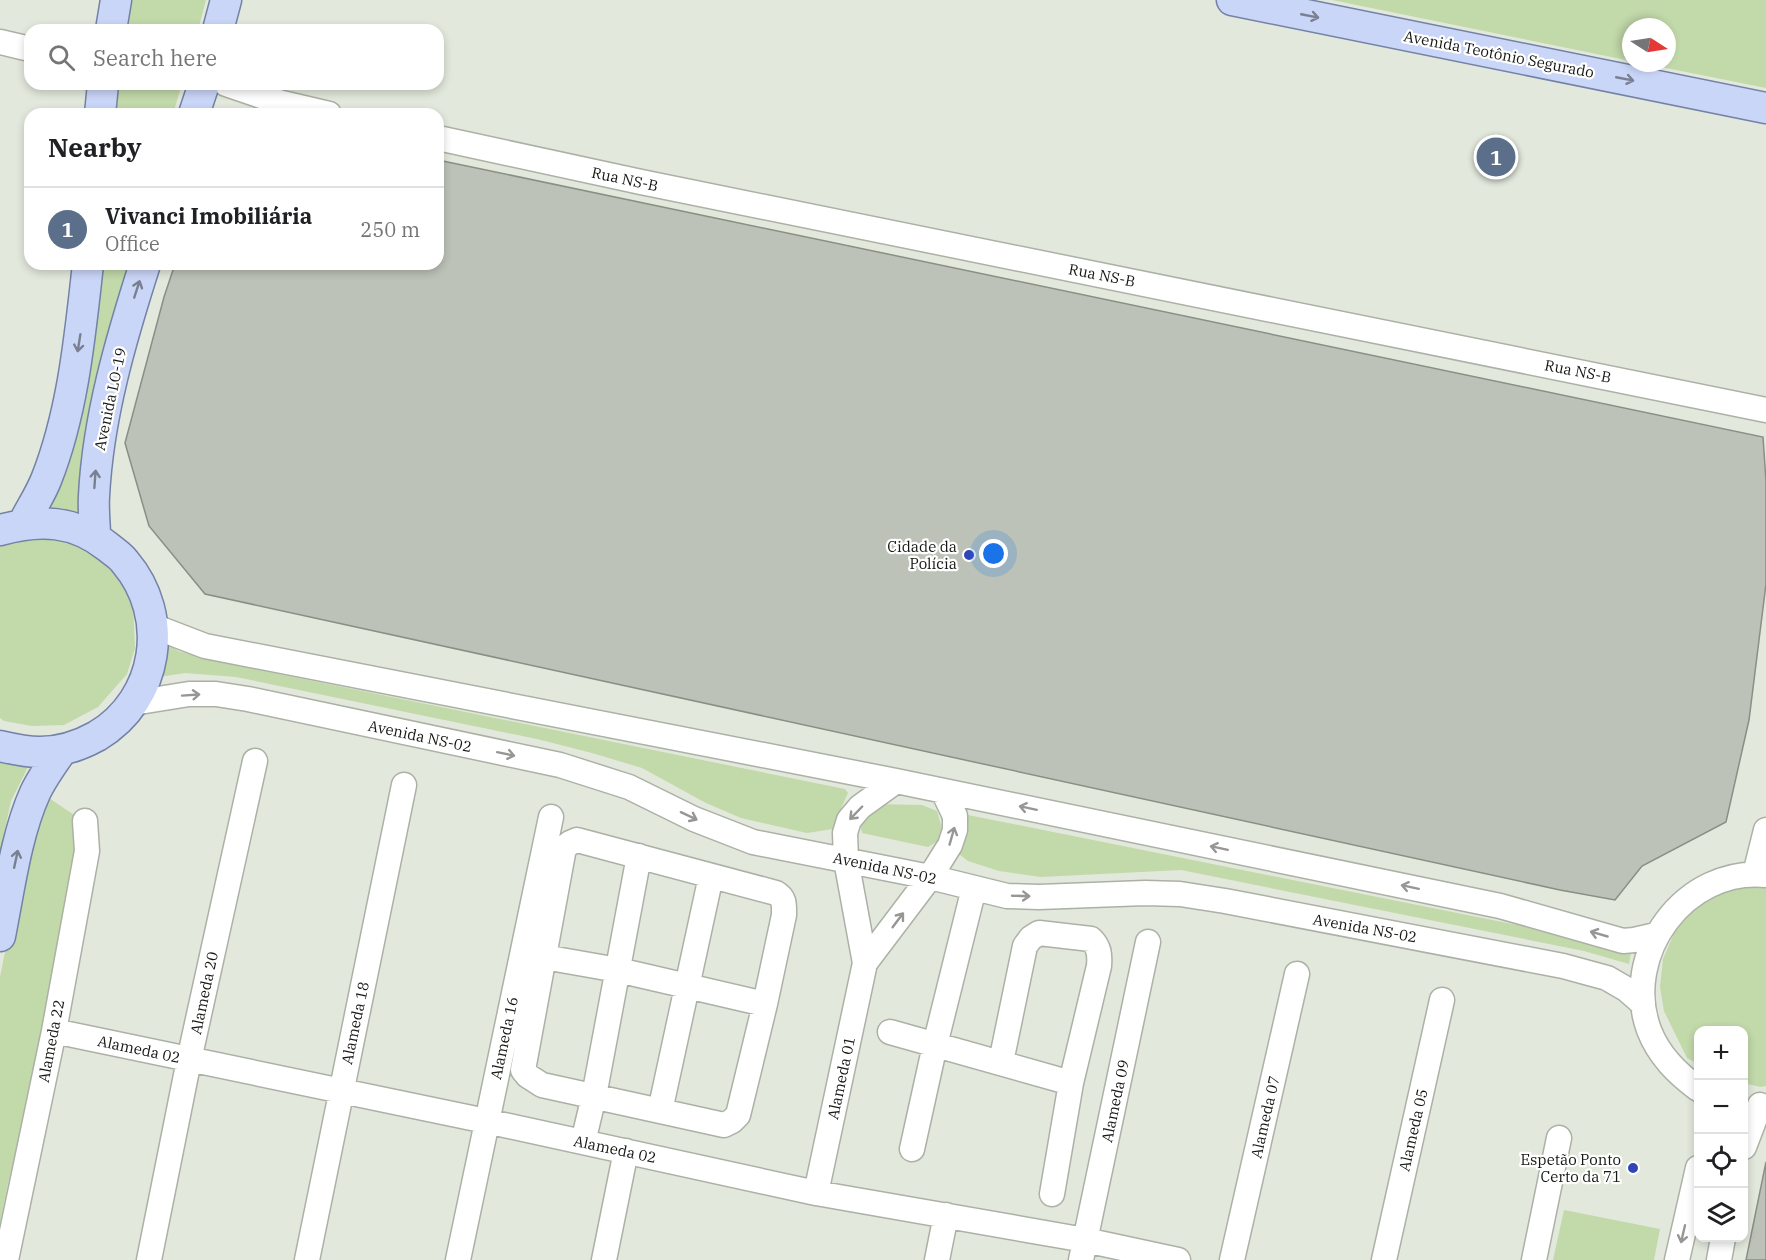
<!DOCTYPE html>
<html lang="en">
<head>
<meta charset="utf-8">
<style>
  :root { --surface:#fff; --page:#f6f6f6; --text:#202124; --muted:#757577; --line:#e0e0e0; --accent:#0b8043 }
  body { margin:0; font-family:"IBM Plex Serif",serif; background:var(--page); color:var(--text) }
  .controls { position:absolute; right:18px; bottom:18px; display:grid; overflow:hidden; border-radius:12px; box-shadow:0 3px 9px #0003 }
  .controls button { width:54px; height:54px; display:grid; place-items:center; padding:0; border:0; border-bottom:2px solid var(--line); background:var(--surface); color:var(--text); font:30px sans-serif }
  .compass { position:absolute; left:1622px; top:18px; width:54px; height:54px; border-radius:50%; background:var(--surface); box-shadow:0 3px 9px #0003; rotate:102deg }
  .you { position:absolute; left:994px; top:554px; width:21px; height:21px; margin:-15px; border:4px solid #fff; border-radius:50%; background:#1a73e8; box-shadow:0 0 0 9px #1a73e833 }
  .badge { display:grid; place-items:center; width:39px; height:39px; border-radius:50%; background:var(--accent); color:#fff; font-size:20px; font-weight:700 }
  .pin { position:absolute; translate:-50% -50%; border:3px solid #fff; box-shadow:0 2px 6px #0006 }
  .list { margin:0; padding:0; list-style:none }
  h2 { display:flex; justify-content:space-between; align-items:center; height:78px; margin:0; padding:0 24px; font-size:26px }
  h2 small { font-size:20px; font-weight:400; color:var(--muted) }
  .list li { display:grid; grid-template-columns:39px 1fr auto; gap:18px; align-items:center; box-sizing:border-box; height:84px; padding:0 24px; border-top:2px solid var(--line) }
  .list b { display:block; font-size:22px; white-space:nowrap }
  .list p { margin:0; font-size:20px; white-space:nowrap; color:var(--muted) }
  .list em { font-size:20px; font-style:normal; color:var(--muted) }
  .icon { flex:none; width:33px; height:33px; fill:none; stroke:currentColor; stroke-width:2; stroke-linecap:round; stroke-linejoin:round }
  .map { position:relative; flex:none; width:1766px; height:1260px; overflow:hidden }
  .search { position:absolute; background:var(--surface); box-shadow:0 3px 9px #0003; left:24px; top:24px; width:420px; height:66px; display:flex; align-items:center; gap:15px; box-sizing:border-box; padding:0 21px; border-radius:18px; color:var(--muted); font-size:22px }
  .panel { position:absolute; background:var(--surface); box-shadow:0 3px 9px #0003; left:24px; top:108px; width:420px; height:162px; border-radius:18px }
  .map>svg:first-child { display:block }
  .green { fill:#c2d9aa }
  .building { fill:#bcc2b7; stroke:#898f84; stroke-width:1.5 }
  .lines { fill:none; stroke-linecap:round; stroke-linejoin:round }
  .minor-casing { stroke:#acb1a6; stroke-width:27 }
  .major-casing { stroke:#7382a5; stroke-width:33 }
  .minor { stroke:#fff; stroke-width:24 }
  .major { stroke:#cad6f8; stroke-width:30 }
  .oneway { stroke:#798091 }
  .oneway2 { stroke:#969795 }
  .poi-dot { fill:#3046b8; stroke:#fff; stroke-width:2 }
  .labels { text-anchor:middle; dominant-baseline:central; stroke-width:4.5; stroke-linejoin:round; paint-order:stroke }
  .street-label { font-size:15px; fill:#151713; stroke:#fff }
  .poi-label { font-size:15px; fill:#151713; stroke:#fff; text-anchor:end }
</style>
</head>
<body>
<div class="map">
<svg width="1766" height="1260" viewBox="0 0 1766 1260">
  <rect width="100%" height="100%" fill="#e2e8dc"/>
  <path class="green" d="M127 0H206L198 30H123Z
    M1332 0H1766V88L1641 63H1667V27H1631V61Z
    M117 84H182L173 114H114Z
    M98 264H128L85 428 82 474 85 517 40 505Z
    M49 538 74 543 89 551 114 570 133 603 135 648 127 674 98 707 64 725 32 726 4 721 0 718V545L21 539Z
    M165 642 178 651 215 661 845 789 848 793 839 813 837 822 833 829 807 833 741 818 706 803 642 768 592 753 537 739 236 677 185 673 159 677Z
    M0 752 33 757 11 801 0 852Z
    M43 794 80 819 48 1027 8 1183 0 1223V977L16 897Z
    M871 804 922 805 937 811 942 829 938 841 928 847 862 833 860 822Z
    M968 815 1572 936 1632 947 1629 964 1584 951 1181 870 1041 877 999 871 968 861 959 854Z
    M1766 884V1086L1760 1087 1744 1083V1030H1698V1064L1687 1058 1664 1011 1660 987 1663 959 1675 931 1692 910 1720 892 1744 885Z
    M1564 1210 1660 1229 1654 1260H1553Z"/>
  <path class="building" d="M438 160 1763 437 1766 481V584L1749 720 1726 822 1642 866 1615 900 1560 890 205 594 149 526 125 443 164 297 175 264H438Z
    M1766 1162V1260H1746Z"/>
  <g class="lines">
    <g class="minor-casing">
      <path id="minor" d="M0 42 30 49
        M226 84 282 103 329 114
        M438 138 641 182 1766 410
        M153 626 205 646 896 781 1500 906 1623 941 1634 940 1656 935
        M133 703 189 694H216L248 699 560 765 629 787 694 819 753 842 930 877 1007 896 1039 897 1145 893 1180 894 1225 901 1563 966 1607 978 1626 989 1643 1004
        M577 840 776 893C785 898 784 905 784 915L765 1004 738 1115 732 1121 724 1125 542 1085 528 1076 523 1070 564 848 570 843Z
        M1755 874 1766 830
        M544 957 618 970 765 1004
        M865 963 930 877 950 845 955 830V816L943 791
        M54 1031 486 1121 816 1193 1085 1240 1178 1260
        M890 1032 1071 1083
        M1001 1062 1025 946 1031 938 1039 933 1091 939C1099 947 1100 954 1099 966L1071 1083 1052 1194
        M1698 1089C1677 1073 1659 1056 1649 1030 1621 954 1685 867 1766 875
        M660 1111 711 876
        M583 1142 594 1096 639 856
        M1744 1147 1760 1105
        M912 1149 935 1045 974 888
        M816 1193 865 963 846 860 845 833 849 820 860 807 896 781
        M6 1260 54 1031 87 851 85 821
        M149 1260 189 1060 255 761
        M307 1260 404 785
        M458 1260 551 817
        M604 1260 626 1151
        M937 1260 946 1215
        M1081 1260 1148 942
        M1232 1260 1297 974
        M1384 1260 1442 1000
        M1534 1260 1559 1138
        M1677 1260 1698 1168
        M1719 1260 1723 1238"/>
    </g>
    <g class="major-casing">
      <path id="major" d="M1232 0 1766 108
        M111 30 116 0
        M218 30 226 0
        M100 114 103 84
        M194 114 204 84
        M23 524C30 510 40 495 46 480 73 412 80 336 88 264
        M0 530C40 519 74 520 108 547 114 552 121 556 125 562 171 616 159 699 97 736 79 746 61 752 40 752 27 752 13 749 0 746
        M95 537C95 524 93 510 94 496 98 417 121 339 145 264
        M0 936C9 891 16 835 35 793 42 778 52 764 62 750"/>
    </g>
    <use href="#minor" class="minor"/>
    <use href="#major" class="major"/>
  </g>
  <defs><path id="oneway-shaft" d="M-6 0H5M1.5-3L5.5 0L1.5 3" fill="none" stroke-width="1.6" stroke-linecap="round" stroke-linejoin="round" transform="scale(1.5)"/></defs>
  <g class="oneway">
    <use href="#oneway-shaft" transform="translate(1310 16) rotate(11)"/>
    <use href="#oneway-shaft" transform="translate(1625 79) rotate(11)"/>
    <use href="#oneway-shaft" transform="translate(137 289) rotate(-72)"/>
    <use href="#oneway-shaft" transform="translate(79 343) rotate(99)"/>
    <use href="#oneway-shaft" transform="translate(95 479) rotate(-86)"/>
    <use href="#oneway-shaft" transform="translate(16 859) rotate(-78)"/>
  </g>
  <g class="oneway2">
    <use href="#oneway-shaft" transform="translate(191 695) rotate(-4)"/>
    <use href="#oneway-shaft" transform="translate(506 754) rotate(12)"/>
    <use href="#oneway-shaft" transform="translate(1028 808) rotate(-168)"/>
    <use href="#oneway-shaft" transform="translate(856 813) rotate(134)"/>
    <use href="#oneway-shaft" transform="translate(689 816) rotate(25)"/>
    <use href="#oneway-shaft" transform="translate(952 836) rotate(-74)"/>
    <use href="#oneway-shaft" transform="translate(1219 848) rotate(-168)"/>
    <use href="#oneway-shaft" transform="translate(1410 887) rotate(-168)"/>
    <use href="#oneway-shaft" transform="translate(1021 896) rotate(2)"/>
    <use href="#oneway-shaft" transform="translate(898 920) rotate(-53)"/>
    <use href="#oneway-shaft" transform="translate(1599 934) rotate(-164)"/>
    <use href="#oneway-shaft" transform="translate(1683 1234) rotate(103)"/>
  </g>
  <g class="poi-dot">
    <circle cx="969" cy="555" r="6"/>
    <circle cx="1633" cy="1168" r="6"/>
  </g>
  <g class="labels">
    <g class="street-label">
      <text transform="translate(1499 54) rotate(11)">Avenida Teotônio Segurado</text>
      <text transform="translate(625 179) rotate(12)">Rua NS-B</text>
      <text transform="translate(1102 275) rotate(11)">Rua NS-B</text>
      <text transform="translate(1578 371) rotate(11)">Rua NS-B</text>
      <text transform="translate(110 399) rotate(-78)">Avenida LO-19</text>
      <text transform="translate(420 736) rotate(12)">Avenida NS-02</text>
      <text transform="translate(885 868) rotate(12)">Avenida NS-02</text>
      <text transform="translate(1365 928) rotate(10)">Avenida NS-02</text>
      <text transform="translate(204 993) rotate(-78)">Alameda 20</text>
      <text transform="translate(355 1023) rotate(-78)">Alameda 18</text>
      <text transform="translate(504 1038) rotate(-78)">Alameda 16</text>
      <text transform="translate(51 1041) rotate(-79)">Alameda 22</text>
      <text transform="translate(139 1049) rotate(12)">Alameda 02</text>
      <text transform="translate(841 1078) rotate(-78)">Alameda 01</text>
      <text transform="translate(1115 1101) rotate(-78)">Alameda 09</text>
      <text transform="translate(1265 1117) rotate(-77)">Alameda 07</text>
      <text transform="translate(1413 1130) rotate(-77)">Alameda 05</text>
      <text transform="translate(615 1149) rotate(12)">Alameda 02</text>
    </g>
    <g class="poi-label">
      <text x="957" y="546">Cidade da<tspan x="957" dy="17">Polícia</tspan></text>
      <text x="1621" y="1159">Espetão Ponto<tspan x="1621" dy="17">Certo da 71</tspan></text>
    </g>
  </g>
</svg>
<div class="controls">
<button>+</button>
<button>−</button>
<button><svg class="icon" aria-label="locate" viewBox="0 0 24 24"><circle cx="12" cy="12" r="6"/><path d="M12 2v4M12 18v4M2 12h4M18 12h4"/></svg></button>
<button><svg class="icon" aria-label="layers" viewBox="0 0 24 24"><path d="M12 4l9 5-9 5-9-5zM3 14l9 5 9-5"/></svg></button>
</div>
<svg class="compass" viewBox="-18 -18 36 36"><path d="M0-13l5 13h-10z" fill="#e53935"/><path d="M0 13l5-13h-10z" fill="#757577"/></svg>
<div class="you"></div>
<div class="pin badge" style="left:1496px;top:157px;background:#5c6f8a">1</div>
<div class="search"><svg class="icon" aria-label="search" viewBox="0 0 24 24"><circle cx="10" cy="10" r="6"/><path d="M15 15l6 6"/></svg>Search here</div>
<section class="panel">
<h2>Nearby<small></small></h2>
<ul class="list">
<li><span class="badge" style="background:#5c6f8a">1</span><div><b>Vivanci Imobiliária</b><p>Office</p></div><em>250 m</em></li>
</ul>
</section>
</div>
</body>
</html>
